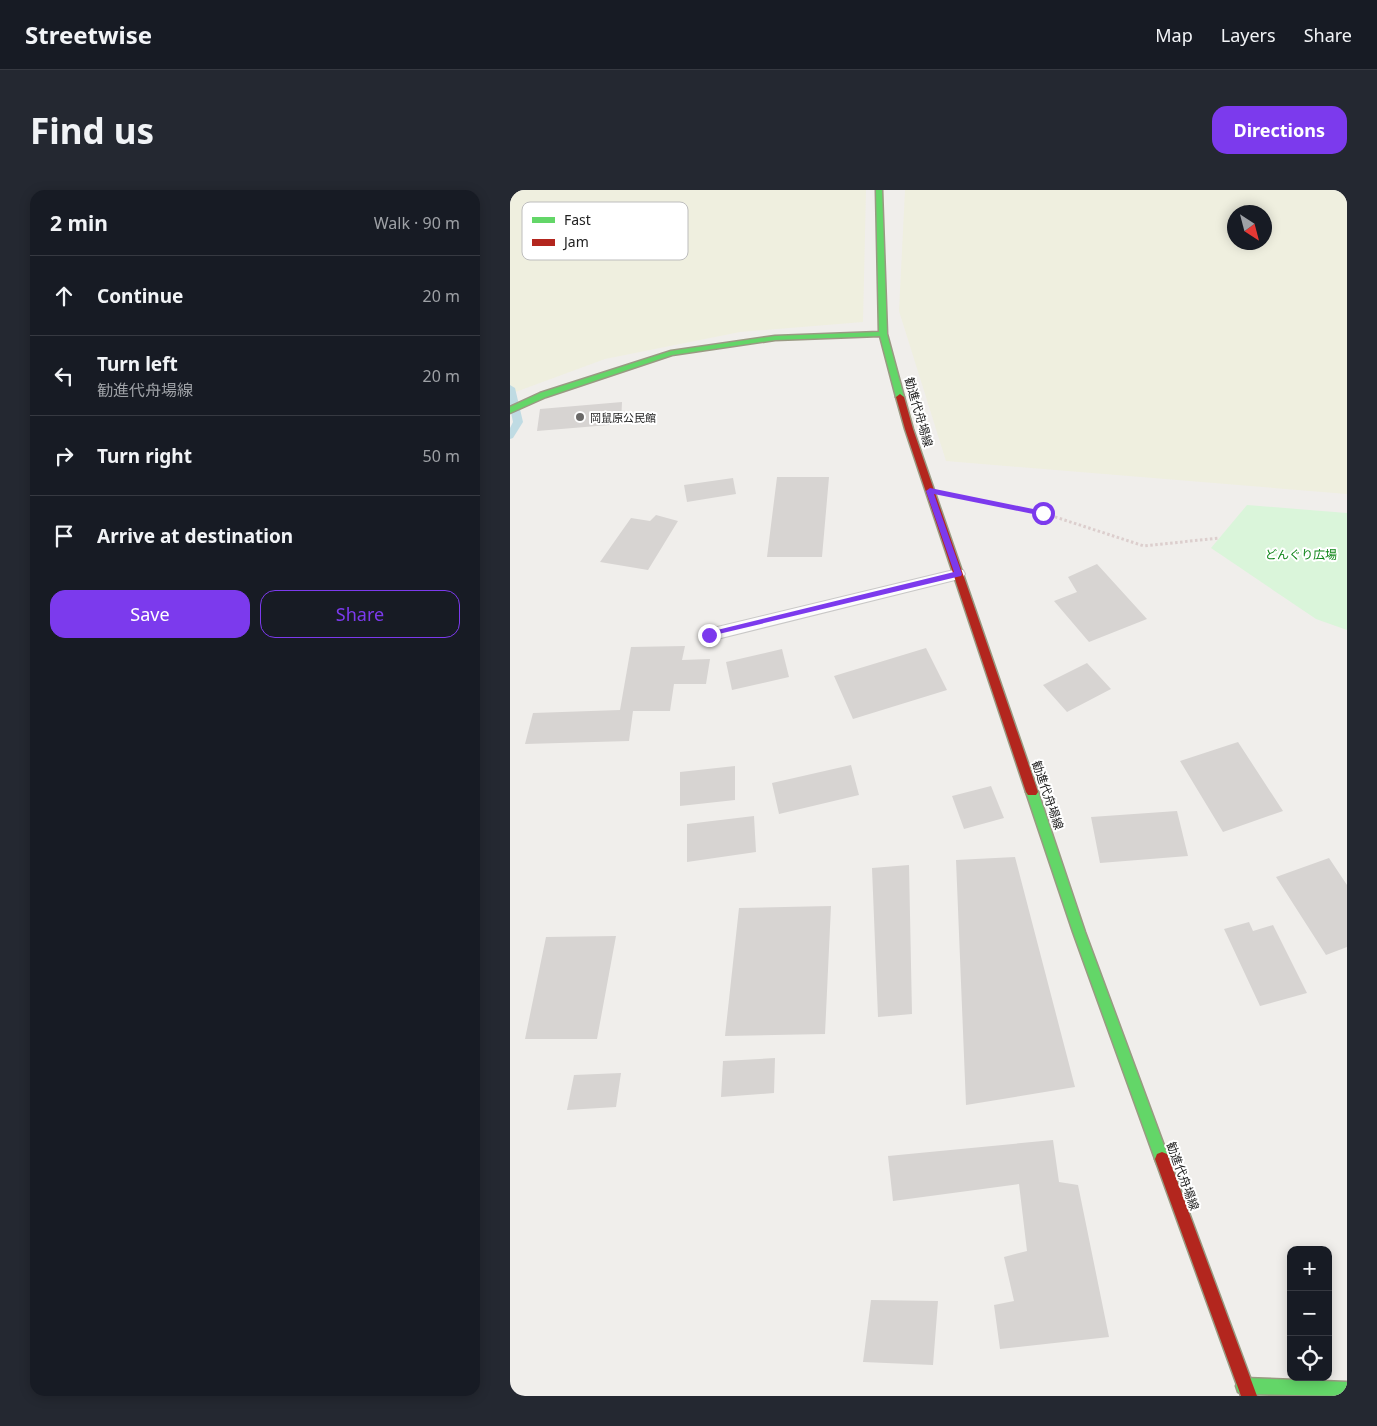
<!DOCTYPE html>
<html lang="en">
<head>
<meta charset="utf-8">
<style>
  :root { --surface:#171b24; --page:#242831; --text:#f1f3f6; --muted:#9ea1a6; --line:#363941; --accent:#7c3aed }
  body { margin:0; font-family:"Noto Sans","Noto Sans JP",sans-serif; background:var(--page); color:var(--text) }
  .controls { position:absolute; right:15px; bottom:15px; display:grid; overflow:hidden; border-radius:10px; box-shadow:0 2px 12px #0003 }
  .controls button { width:45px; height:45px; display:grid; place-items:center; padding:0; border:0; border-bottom:1px solid var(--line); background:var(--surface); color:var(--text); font:25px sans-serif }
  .compass { position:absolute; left:717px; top:15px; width:45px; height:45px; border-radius:50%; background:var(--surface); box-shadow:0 2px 12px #0003; rotate:144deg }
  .stop { position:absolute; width:15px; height:15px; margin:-11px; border:4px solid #7c3aed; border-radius:50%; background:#fff }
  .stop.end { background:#7c3aed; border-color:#fff; box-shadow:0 1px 5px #0008 }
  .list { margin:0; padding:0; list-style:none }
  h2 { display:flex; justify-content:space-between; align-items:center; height:65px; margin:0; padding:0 20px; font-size:21px }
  h2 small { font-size:16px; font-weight:400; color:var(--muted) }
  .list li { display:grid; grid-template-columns:32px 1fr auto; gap:15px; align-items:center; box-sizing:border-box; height:80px; padding:0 20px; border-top:1px solid var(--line) }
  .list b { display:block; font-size:19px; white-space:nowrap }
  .list p { margin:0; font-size:16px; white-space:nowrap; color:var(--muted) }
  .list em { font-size:16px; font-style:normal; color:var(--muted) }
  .actions { display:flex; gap:10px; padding:15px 20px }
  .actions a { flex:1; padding:11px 0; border:1px solid var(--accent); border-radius:15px; text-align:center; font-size:18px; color:var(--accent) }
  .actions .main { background:var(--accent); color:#fff }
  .icon { flex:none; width:28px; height:28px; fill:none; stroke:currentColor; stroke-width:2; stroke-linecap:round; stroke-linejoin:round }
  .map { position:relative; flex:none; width:837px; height:1206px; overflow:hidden; border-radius:15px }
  header { display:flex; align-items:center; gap:30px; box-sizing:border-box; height:70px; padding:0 25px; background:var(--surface); border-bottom:1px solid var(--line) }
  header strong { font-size:24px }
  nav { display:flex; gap:28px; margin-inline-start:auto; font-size:18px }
  .intro { display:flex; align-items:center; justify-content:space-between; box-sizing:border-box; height:120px; padding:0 30px }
  h1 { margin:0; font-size:35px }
  .button { padding:12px 22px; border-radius:15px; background:var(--accent); color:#fff; font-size:18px; font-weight:700 }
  main { display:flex; gap:30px; padding:0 30px }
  aside { flex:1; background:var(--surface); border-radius:15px; box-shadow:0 2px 12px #0003 }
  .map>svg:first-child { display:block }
  .farmland { fill:#efefdf; fill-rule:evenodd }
  .park { fill:#daf5da }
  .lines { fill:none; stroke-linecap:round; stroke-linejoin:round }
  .stream { fill:#bfdbe3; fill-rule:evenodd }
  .building { fill:#d7d4d2 }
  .lane-casing { stroke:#c9c8c7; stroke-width:2 }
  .fast-casing { stroke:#999a82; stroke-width:3 }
  .jam-casing { stroke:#999a82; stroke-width:3 }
  .path { stroke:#dccecd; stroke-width:3; stroke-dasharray:2.5 2.5; stroke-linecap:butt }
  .lane { fill:#fdfcfc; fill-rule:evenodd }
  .fast { fill:#63d668; fill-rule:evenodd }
  .jam { fill:#b3261e; fill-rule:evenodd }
  .route { fill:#7c3aed }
  .poi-dot { fill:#6a6968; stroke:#fff; stroke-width:2 }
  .labels { text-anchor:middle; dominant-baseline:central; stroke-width:4; stroke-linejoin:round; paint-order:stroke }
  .far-poi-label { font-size:11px; fill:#222; stroke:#fff; text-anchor:start }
  .street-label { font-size:12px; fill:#222; stroke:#fff }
  .park-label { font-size:12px; fill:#0c8416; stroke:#fff }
  .key { fill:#fff; stroke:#bdbdbd; stroke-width:1 }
  .key-label { font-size:14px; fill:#222 }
</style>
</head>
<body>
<header>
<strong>Streetwise</strong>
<nav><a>Map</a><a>Layers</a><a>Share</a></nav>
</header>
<div class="intro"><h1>Find us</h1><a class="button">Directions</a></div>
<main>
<aside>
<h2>2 min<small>Walk · 90 m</small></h2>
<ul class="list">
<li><svg class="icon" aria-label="ahead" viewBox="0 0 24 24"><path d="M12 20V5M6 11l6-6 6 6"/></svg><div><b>Continue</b></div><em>20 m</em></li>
<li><svg class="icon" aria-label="left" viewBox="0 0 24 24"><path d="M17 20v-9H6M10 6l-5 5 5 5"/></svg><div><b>Turn left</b><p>勧進代舟場線</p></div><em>20 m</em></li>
<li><svg class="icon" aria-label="right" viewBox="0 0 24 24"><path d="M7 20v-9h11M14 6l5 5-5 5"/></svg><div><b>Turn right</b></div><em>50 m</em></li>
<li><svg class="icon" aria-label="arrive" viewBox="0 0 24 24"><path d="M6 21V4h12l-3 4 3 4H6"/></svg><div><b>Arrive at destination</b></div></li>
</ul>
<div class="actions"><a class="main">Save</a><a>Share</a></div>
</aside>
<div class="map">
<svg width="837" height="1206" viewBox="0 0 837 1206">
  <rect width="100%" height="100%" fill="#f0eeeb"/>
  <path class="farmland" d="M0 0H356L353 132 230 142 95 169 0 204Z
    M395 0H837V304L436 271 389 121ZM724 22H754V52H724Z"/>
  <path class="park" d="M737 315 837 323V440L806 429 701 358Z"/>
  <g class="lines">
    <path class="stream" d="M0 195 5 198 13 232 3 248 0 249V238L3 232 0 218Z"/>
  </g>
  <path class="building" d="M112 212 111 234 27 241 30 219Z
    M267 287H319L312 367H257Z
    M223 288 226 304 177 312 174 295Z
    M146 325 168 331 138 380 90 372 121 328 140 331Z
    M587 374 637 429 579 452 544 411 567 402 558 387Z
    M175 456 172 470 200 469 196 494H164L160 521H123L119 551 15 554 23 523 110 520 121 457Z
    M416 458 437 500 343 529 324 486Z
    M272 459 279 487 222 500 216 472Z
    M577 473 601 499 557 522 533 495Z
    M728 552 773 621 713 642 670 571Z
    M341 575 349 605 269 624 262 593Z
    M225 576V610L170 616V582Z
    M481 596 494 628 454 639 442 606Z
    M667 621 678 666 590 673 581 627Z
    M244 626 246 662 177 672V634Z
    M505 667 565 897 456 915 446 670Z
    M819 668 837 695V757L816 765 766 687Z
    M399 675 402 824 368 827 362 678Z
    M321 716 315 844 215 846 229 718Z
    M739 732 743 741 763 735 797 803 750 816 714 739Z
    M106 746 87 849H15L36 747Z
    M265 868 264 903 211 907 213 871Z
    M111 883 106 917 57 920 64 885Z
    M543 950 549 992 568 995 599 1147 490 1159 484 1115 504 1111 494 1067 517 1061 509 994 383 1011 378 966Z
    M361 1110 428 1111 423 1175 353 1172Z"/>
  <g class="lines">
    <g class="lane-casing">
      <path id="lane" d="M448 379 453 380 455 384 453 388 199 451 193 449 191 445 193 441 199 439Z"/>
    </g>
    <g class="fast-casing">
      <path id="fast" d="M366 0H372L377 144 394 207 393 209 390 210 386 207 370 146 265 150 162 165 36 207 0 223V217L30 203 161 161 265 146 369 142Z
        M522 597 526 599 528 602 575 742 659 969 657 974 652 976 647 974 645 969 563 742 516 602 518 599Z
        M734 1188 837 1192V1206L734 1204 728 1202 726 1196 728 1190Z"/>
    </g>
    <g class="jam-casing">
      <path id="jam" d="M390 204 394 207 403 239 528 602 526 605H518L516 602 395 239 386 207Z
        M652 962 657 964 659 969 747 1206H731L645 969 647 964Z"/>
    </g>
    <path class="path" d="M457 308 533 323 634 356 709 348"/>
    <use href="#lane" class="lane"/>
    <use href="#fast" class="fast"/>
    <use href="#jam" class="jam"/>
  </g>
  <path class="route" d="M420 298 533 321 536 323 533 326 424 304 452 384 451 386 196 447V443L199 442 444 382 416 301Z"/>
  <circle class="poi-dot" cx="70" cy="227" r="5"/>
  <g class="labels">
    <g class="far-poi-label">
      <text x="80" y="227">岡鼠原公民館</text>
    </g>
    <g class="street-label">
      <text transform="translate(409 222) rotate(74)">勧進代舟場線</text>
      <text transform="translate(538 605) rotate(71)">勧進代舟場線</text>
      <text transform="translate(673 986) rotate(70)">勧進代舟場線</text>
    </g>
    <g class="park-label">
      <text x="791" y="364">どんぐり広場</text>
    </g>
  </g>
  <rect x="12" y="12" width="166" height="58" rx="8" class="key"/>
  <rect x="22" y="27" width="23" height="6" fill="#63d668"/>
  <rect x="22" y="49" width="23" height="7" fill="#b3261e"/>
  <g class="key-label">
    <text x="54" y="35">Fast</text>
    <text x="54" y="57">Jam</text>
  </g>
</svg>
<div class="controls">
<button>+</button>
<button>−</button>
<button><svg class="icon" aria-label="locate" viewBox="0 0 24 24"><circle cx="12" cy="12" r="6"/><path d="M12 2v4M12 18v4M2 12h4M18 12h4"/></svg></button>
</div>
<svg class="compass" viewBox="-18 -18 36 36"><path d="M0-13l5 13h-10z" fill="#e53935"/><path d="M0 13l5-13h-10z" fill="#9ea1a6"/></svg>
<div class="stop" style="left:533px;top:323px"></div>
<div class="stop end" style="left:199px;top:445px"></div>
</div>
</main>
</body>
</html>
